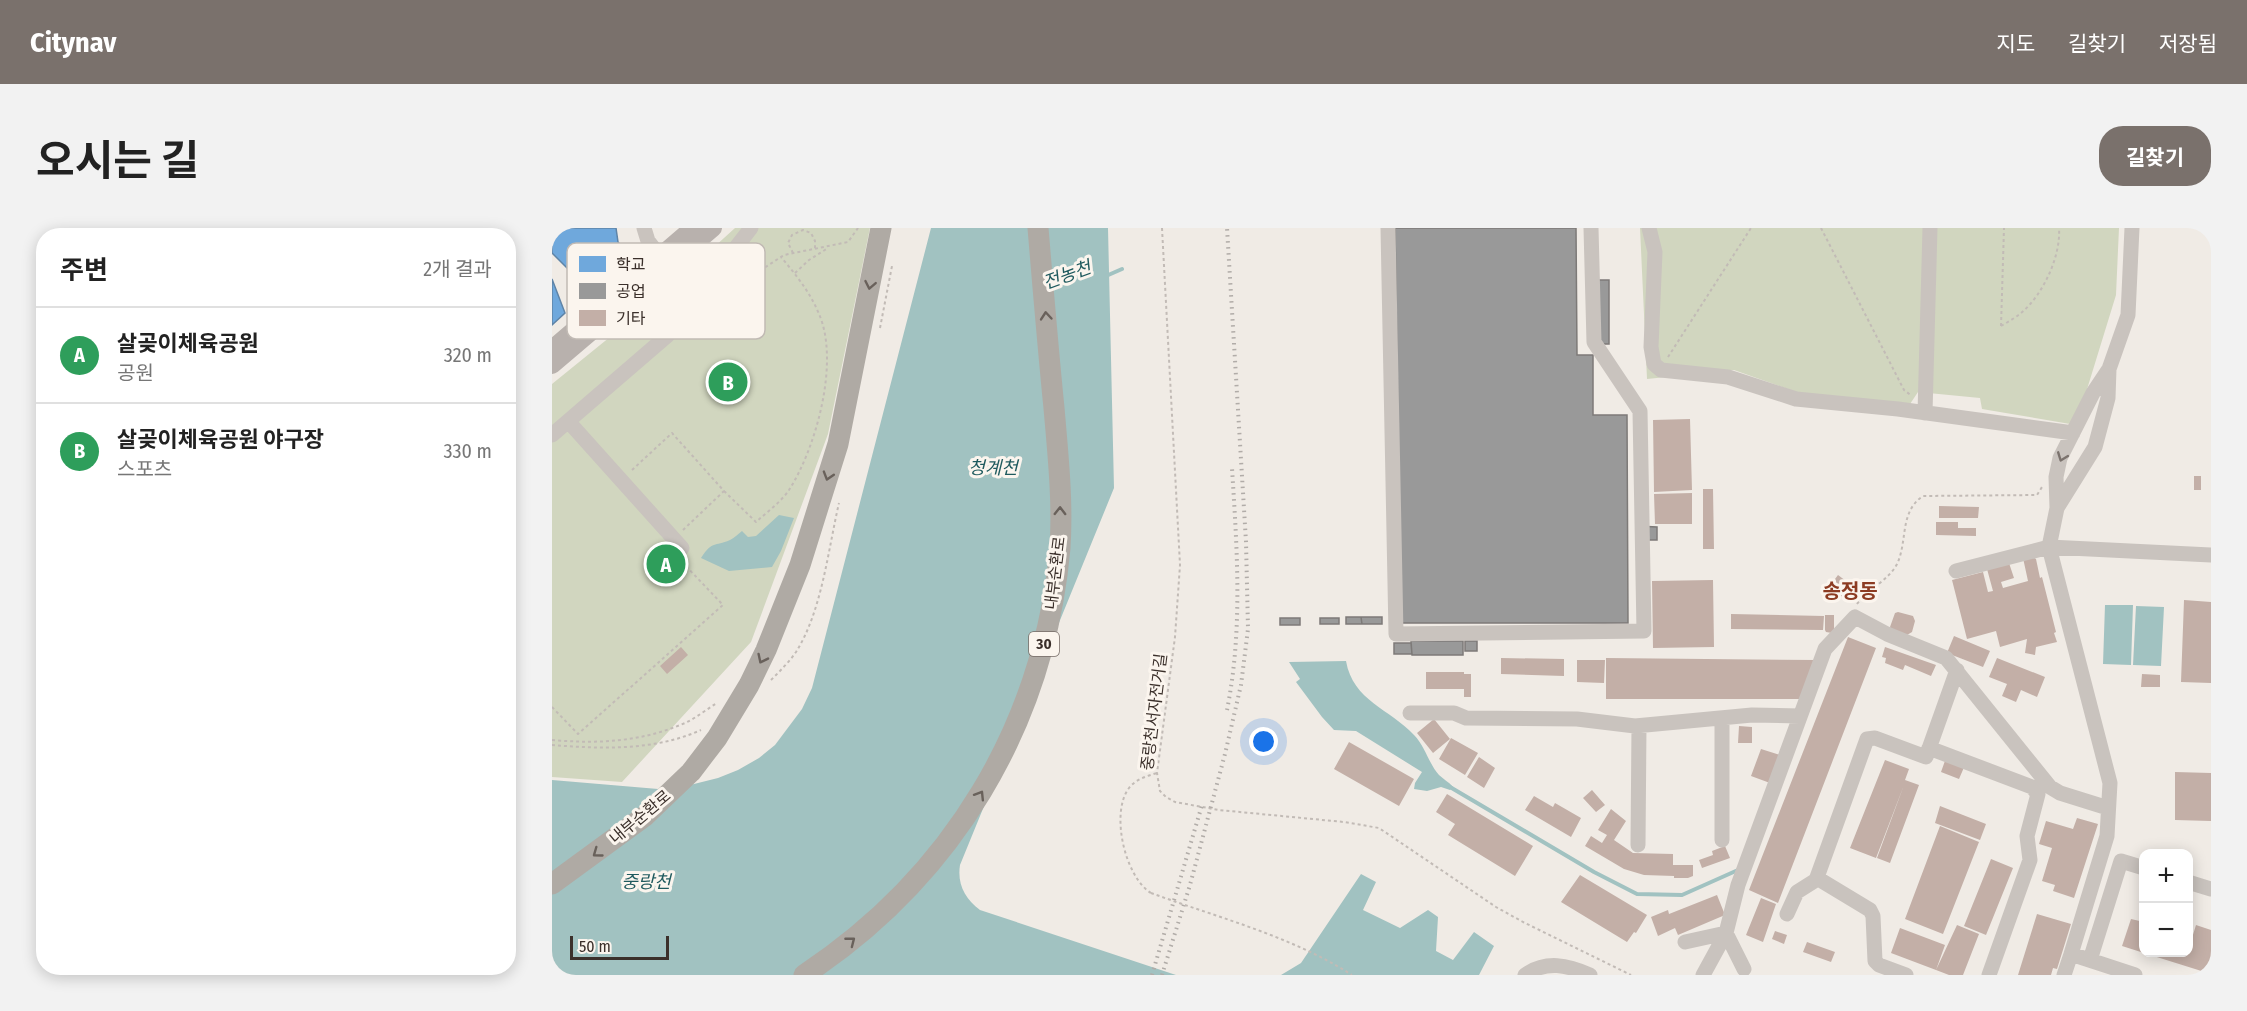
<!DOCTYPE html>
<html lang="ko">
<head>
<meta charset="utf-8">
<style>
  :root { --surface:#fff; --page:#f2f2f2; --text:#222; --muted:#767676; --line:#e0e0e0; --accent:#7a716c }
  body { margin:0; font-family:"Fira Sans Condensed","Noto Sans KR",sans-serif; background:var(--page); color:var(--text) }
  .controls { position:absolute; right:18px; bottom:18px; display:grid; overflow:hidden; border-radius:12px; box-shadow:0 3px 15px #0003 }
  .controls button { width:54px; height:54px; display:grid; place-items:center; padding:0; border:0; border-bottom:2px solid var(--line); background:var(--surface); color:var(--text); font:30px sans-serif }
  .scale { position:absolute; left:18px; bottom:15px; width:99px; box-sizing:border-box; padding-left:6px; border:3px solid #3b302b; border-top:0; font-size:16px; line-height:21px; white-space:nowrap; color:#3b302b; -webkit-text-stroke:4px #fbf5ee; paint-order:stroke }
  .you { position:absolute; left:712px; top:514px; width:21px; height:21px; margin:-15px; border:4px solid #fff; border-radius:50%; background:#1a73e8; box-shadow:0 0 0 9px #1a73e833 }
  .badge { display:grid; place-items:center; width:39px; height:39px; border-radius:50%; background:var(--accent); color:#fff; font-size:20px; font-weight:700 }
  .pin { position:absolute; translate:-50% -50%; border:3px solid #fff; box-shadow:0 2px 6px #0006 }
  .list { margin:0; padding:0; list-style:none }
  h2 { display:flex; justify-content:space-between; align-items:center; height:78px; margin:0; padding:0 24px; font-size:26px }
  h2 small { font-size:20px; font-weight:400; color:var(--muted) }
  .list li { display:grid; grid-template-columns:39px 1fr auto; gap:18px; align-items:center; box-sizing:border-box; height:96px; padding:0 24px; border-top:2px solid var(--line) }
  .list b { display:block; font-size:22px; white-space:nowrap }
  .list p { margin:0; font-size:20px; white-space:nowrap; color:var(--muted) }
  .list em { font-size:20px; font-style:normal; color:var(--muted) }
  .map { position:relative; flex:none; width:1659px; height:747px; overflow:hidden; border-radius:24px }
  header { display:flex; align-items:center; gap:36px; box-sizing:border-box; height:84px; padding:0 30px; background:var(--accent); color:#fff }
  header strong { font-size:28px }
  nav { display:flex; gap:33px; margin-inline-start:auto; font-size:21px }
  .intro { display:flex; align-items:center; justify-content:space-between; box-sizing:border-box; height:144px; padding:0 36px }
  h1 { margin:0; font-size:42px }
  .button { padding:15px 27px; border-radius:24px; background:var(--accent); color:#fff; font-size:21px; font-weight:700 }
  main { display:flex; gap:36px; padding:0 36px }
  aside { flex:1; background:var(--surface); border-radius:24px; box-shadow:0 3px 15px #0003 }
  .map>svg:first-child { display:block }
  .green { fill:#d1d6bf }
  .water { fill:#a1c2c1 }
  .schools { fill:#6fa8dc; stroke:#5f84a7; stroke-width:1.5 }
  .industry { fill:#999; stroke:#7d7a78; stroke-width:1.5 }
  .lines { fill:none; stroke-linecap:round; stroke-linejoin:round }
  .stream { stroke:#a1c2c1; stroke-width:4 }
  .building { fill:#c3afa7 }
  .path { stroke:#c2bbb6; stroke-width:2; stroke-dasharray:3 3; stroke-linecap:butt }
  .minor { stroke:#c9c3be; stroke-width:15 }
  .major { stroke:#b8b1ad; stroke-width:18 }
  .highway { stroke:#afaaa4; stroke-width:21 }
  .rail { stroke:#b1aca8; stroke-width:4; stroke-dasharray:1.5 4.5; stroke-linecap:butt }
  .path-bridge { stroke:#c2bbb6; stroke-width:2; stroke-dasharray:3 3; stroke-linecap:butt }
  .highway-bridge { stroke:#afaaa4; stroke-width:21 }
  .oneway { stroke:#69615b }
  .oneway2 { stroke:#7b726d }
  .labels { text-anchor:middle; dominant-baseline:central; stroke-width:6; stroke-linejoin:round; paint-order:stroke }
  .shield { fill:#fbf5ee; stroke:#756b66; stroke-width:1.5 }
  .shield-label { font-size:15px; font-weight:bold; fill:#3b302b }
  .street-label { font-size:16px; fill:#3b302b; stroke:#fbf5ee }
  .water-label { font-size:18px; font-style:italic; fill:#1f5a5e; stroke:#fbf5ee }
  .quarter-label { font-size:20px; font-weight:bold; fill:#8c3b22; stroke:#fbf5ee }
  .key { fill:#fbf5ee; stroke:#c1bab4; stroke-width:1.5 }
  .key-label { font-size:16px; fill:#3b302b }
</style>
</head>
<body>
<header>
<strong>Citynav</strong>
<nav><a>지도</a><a>길찾기</a><a>저장됨</a></nav>
</header>
<div class="intro"><h1>오시는 길</h1><a class="button">길찾기</a></div>
<main>
<aside>
<h2>주변<small>2개 결과</small></h2>
<ul class="list">
<li><span class="badge" style="background:#2e9e5b">A</span><div><b>살곶이체육공원</b><p>공원</p></div><em>320 m</em></li>
<li><span class="badge" style="background:#2e9e5b">B</span><div><b>살곶이체육공원 야구장</b><p>스포츠</p></div><em>330 m</em></li>
</ul>
</aside>
<div class="map">
<svg width="1659" height="747" viewBox="0 0 1659 747">
  <rect width="100%" height="100%" fill="#f0ebe5"/>
  <path class="green" d="M183 0H318L276 206 199 414 70 554 0 549V156L106 70Z
    M1088 0H1567L1564 67 1524 197 1430 181 1428 170 1366 164 1358 176 1247 165 1182 142 1095 151Z"/>
  <path class="water" d="M379 0H556L562 260 408 637C405 656 413 671 428 682L624 747H0V552L118 562 166 550 186 542 207 530 223 517 250 481 260 460Z
    M227 287 242 290 229 323 220 339 177 343 149 330C161 312 162 319 178 312 182 310 186 306 190 303L196 309 204 308Z
    M1553 377H1581L1579 437 1551 436Z
    M1584 378 1612 379 1609 438 1581 437Z
    M794 433C801 473 838 481 862 507 873 518 877 536 887 547 891 551 897 554 901 559L898 562 889 559 875 563 862 561 863 555 870 544 804 503 782 502 770 489 744 454 748 451 737 434Z
    M809 646 824 654 811 682 848 700 876 682 886 689 884 723 901 732 922 704 942 718 927 747H729L749 735Z"/>
  <path class="schools" d="M0 0H64L66 14 72 22 34 59 0 25Z
    M0 51 13 85 0 97Z"/>
  <path class="industry" d="M843 0H1024L1025 127H1041V187H1075L1076 395H849Z
    M1046 52H1057V116H1045Z
    M1084 298 1105 299V312H1084Z
    M794 389H809L810 396H794Z
    M809 389H830V396H810Z
    M728 390H748V397H728Z
    M768 390H787V396H768Z
    M859 413H911V427H860Z
    M913 413H925V423H913Z
    M842 415H859L860 426H842Z"/>
  <g class="lines">
    <path class="stream" d="M554 48 570 41
      M898 559 1042 644 1085 666 1130 667 1186 642"/>
  </g>
  <path class="building" d="M1138 191 1140 262 1102 264 1101 192Z
    M1642 248H1649V262H1642Z
    M1151 261H1161L1162 321H1151Z
    M1140 265V296H1103L1102 266Z
    M1387 278 1427 279 1426 290H1387Z
    M1384 294H1406V300H1424V308L1384 307Z
    M1479 328 1484 331 1488 350 1490 349 1504 404 1502 405 1505 414 1484 419 1483 427 1473 425 1475 411 1448 419 1444 403 1415 411 1400 352 1431 344 1436 364 1441 363 1435 341 1457 335 1462 350 1449 354 1451 360 1476 353 1471 330Z
    M1286 347 1302 359 1293 371 1277 359Z
    M1161 352 1162 419 1101 420 1100 353Z
    M1632 372 1659 374V455L1629 454Z
    M1346 384 1361 388 1363 393 1360 404 1355 407 1339 402 1338 399 1343 385Z
    M1179 386 1272 388 1271 402 1179 401Z
    M1273 387H1282V402L1280 405 1274 404 1273 402Z
    M1402 408 1438 423 1431 439 1395 425Z
    M1296 409 1324 420 1226 675 1197 662Z
    M129 419 136 427 115 446 108 438Z
    M1333 419 1384 437 1379 448 1353 437 1351 442 1333 435 1334 430 1330 429Z
    M949 430 1012 431V448L949 446Z
    M1054 430 1265 432 1250 471H1054Z
    M1445 430 1493 449 1485 469 1469 462 1464 474 1450 468 1455 456 1437 449Z
    M1025 432H1053L1052 455 1025 454Z
    M874 444H912V446H919V469H912V461H874Z
    M1590 446 1608 447V459H1589Z
    M882 491 898 511 881 525 865 505Z
    M1187 498 1200 499V515H1186Z
    M899 510 926 525 913 547 887 531Z
    M797 514 862 551 847 578 782 541Z
    M1209 521 1228 527 1218 555 1199 548Z
    M927 529 943 540 932 560 915 549Z
    M1394 530 1413 537 1407 551 1389 544Z
    M1333 532 1357 541 1353 552 1367 557 1338 635 1325 630 1352 557 1324 630 1298 620Z
    M1623 544 1659 545V593L1623 592Z
    M1040 562 1053 577 1044 584 1031 570Z
    M895 566 981 618 963 648 896 607 903 596 884 584Z
    M982 568 1001 579 1003 575 1029 590 1019 609 973 582Z
    M1388 578 1434 596 1428 612 1383 595Z
    M1059 581 1074 593 1062 612 1081 625 1121 626V637H1141V648L1136 650H1122V648L1092 647 1072 641 1033 618 1039 608 1050 615 1055 607 1046 602Z
    M1525 590 1546 596 1522 670 1501 663 1503 657 1490 653 1500 620 1487 616 1494 593 1521 601Z
    M1388 598 1427 614 1391 706 1353 691Z
    M1173 618 1178 630 1150 640 1147 632 1161 627 1160 623Z
    M1439 631 1461 640 1434 707 1412 698Z
    M1028 647 1095 687 1084 705 1082 704 1075 714 1009 674Z
    M1165 667 1173 687 1126 707 1123 700 1106 708 1099 689 1116 682 1117 686Z
    M1209 670 1224 676 1211 714 1194 707Z
    M1485 686 1519 696 1505 741 1501 740 1499 747H1466Z
    M1579 691 1592 694V725L1570 718Z
    M1405 697 1427 706 1411 747H1397L1384 742Z
    M1644 697 1659 702V746L1592 725 1636 724V709L1640 710Z
    M1348 700 1393 717 1384 742 1339 725Z
    M1223 703 1235 707 1232 716 1220 711Z
    M1255 714 1283 724 1279 734 1251 724Z"/>
  <g class="lines">
    <path class="path" d="M610 0 628 337 623 409 605 545 608 563 614 569 623 574 667 582 792 594 827 600 944 679 971 694 1079 747
      M1269 0 1352 162 1360 168
      M241 25 236 15 240 7 251 2 259 5 263 13V21
      M243 45 257 32 276 20
      M163 72 232 27 296 14 306 0
      M1449 98C1456 94 1463 90 1469 85 1491 67 1509 28 1507 0
      M1449 98 1452 0
      M328 100 340 38
      M1116 129 1199 0
      M80 242 120 205 172 263 131 302
      M172 263 204 294C215 284 229 274 237 262 264 220 288 134 267 86 258 64 244 47 229 29
      M1305 376C1315 362 1337 352 1345 336 1356 313 1347 284 1371 268L1485 267 1490 259
      M219 452C228 443 237 434 244 424 270 383 276 322 287 275
      M0 479 26 506 171 377 131 335
      M0 512C47 516 89 514 133 495 144 490 155 481 165 475
      M0 517C50 521 102 523 149 502
      M599 665C573 649 558 585 577 560 584 551 595 548 605 545"/>
    <path class="minor" d="M92 0 96 13 115 37
      M836 0 844 406 1092 403 1088 183 1042 114 1039 0
      M1097 0 1103 24 1099 119 1102 136 1109 142 1176 149 1244 171 1346 181 1521 205
      M1373 185 1378 0
      M16 193 130 320
      M0 207 116 107 199 0
      M1505 280 1543 219 1556 170 1557 141
      M1404 343 1497 319 1659 327
      M858 485H902L914 490 1025 491 1083 498 1200 487 1248 488
      M1377 520 1480 559 1486 566 1475 608 1478 632 1437 747
      M1170 612V490
      M1086 617 1087 498
      M1265 650 1318 682 1321 688 1323 733 1327 737 1354 747
      M1636 654 1659 661
      M1235 686 1245 664 1264 652 1315 511 1323 510 1374 529 1405 442
      M1133 714 1174 705 1192 741
      M1519 726 1555 608 1558 555 1497 319 1505 280 1504 249 1508 230 1541 165 1557 141 1576 87 1580 0
      M1538 732 1569 633 1592 640
      M973 747C994 732 1016 737 1038 747
      M1151 747 1174 705 1186 657 1273 421 1303 389 1335 406 1394 430 1498 559 1508 565 1556 580
      M1512 747 1519 726 1583 747"/>
    <path class="major" d="M0 121 141 0
      M0 137 161 0"/>
    <path class="highway" d="M252 747C400 649 492 498 508 320 511 273 506 227 502 180 496 120 491 60 486 0"/>
    <path class="rail" d="M675 482C691 402 685 321 680 240
      M600 747 650 577
      M610 747 638 657 673 526 689 457 696 401 694 314 675 0"/>
    <path class="path-bridge" d="M599 665C667 690 739 708 800 747"/>
    <path class="highway-bridge" d="M0 656 93 588 139 544 165 510 197 457 214 422 248 337 286 216 329 0"/>
  </g>
  <defs><path id="oneway-chevron" d="M-2-3.5L2.5 0L-2 3.5" fill="none" stroke-width="1.6" stroke-linecap="round" stroke-linejoin="round" transform="scale(1.5)"/></defs>
  <g class="oneway">
    <use href="#oneway-chevron" transform="translate(318 57) rotate(101)"/>
    <use href="#oneway-chevron" transform="translate(494 88) rotate(-95)"/>
    <use href="#oneway-chevron" transform="translate(276 248) rotate(107)"/>
    <use href="#oneway-chevron" transform="translate(508 283) rotate(-89)"/>
    <use href="#oneway-chevron" transform="translate(210 431) rotate(116)"/>
    <use href="#oneway-chevron" transform="translate(428 567) rotate(-58)"/>
    <use href="#oneway-chevron" transform="translate(45 625) rotate(144)"/>
    <use href="#oneway-chevron" transform="translate(299 713) rotate(-38)"/>
  </g>
  <use class="oneway2" href="#oneway-chevron" transform="translate(1510 229) rotate(111)"/>
  <g class="labels">
    <rect class="shield" x="477" y="404" width="30" height="24" rx="4.5"/>
    <g class="shield-label">
      <text x="492" y="416">30</text>
    </g>
    <g class="street-label">
      <text transform="translate(503 345) rotate(-83)">내부순환로</text>
      <text transform="translate(602 484) rotate(-83)">중랑천서자전거길</text>
      <text transform="translate(88 589) rotate(-40)">내부순환로</text>
    </g>
    <g class="water-label">
      <text transform="translate(515 47) rotate(-20)">전농천</text>
      <text x="441" y="240">청계천</text>
      <text x="94" y="654">중랑천</text>
    </g>
    <g class="quarter-label">
      <text x="1298" y="363">송정동</text>
    </g>
  </g>
  <rect x="15" y="15" width="198" height="96" rx="9" class="key"/>
  <rect x="27" y="28" width="27" height="16" fill="#6fa8dc"/>
  <rect x="27" y="55" width="27" height="16" fill="#999"/>
  <rect x="27" y="82" width="27" height="16" fill="#c3afa7"/>
  <g class="key-label">
    <text x="64" y="42">학교</text>
    <text x="64" y="69">공업</text>
    <text x="64" y="96">기타</text>
  </g>
</svg>
<div class="controls">
<button>+</button>
<button>−</button>
</div>
<div class="scale">50 m</div>
<div class="you"></div>
<div class="pin badge" style="left:114px;top:336px;background:#2e9e5b">A</div>
<div class="pin badge" style="left:176px;top:154px;background:#2e9e5b">B</div>
</div>
</main>
</body>
</html>
